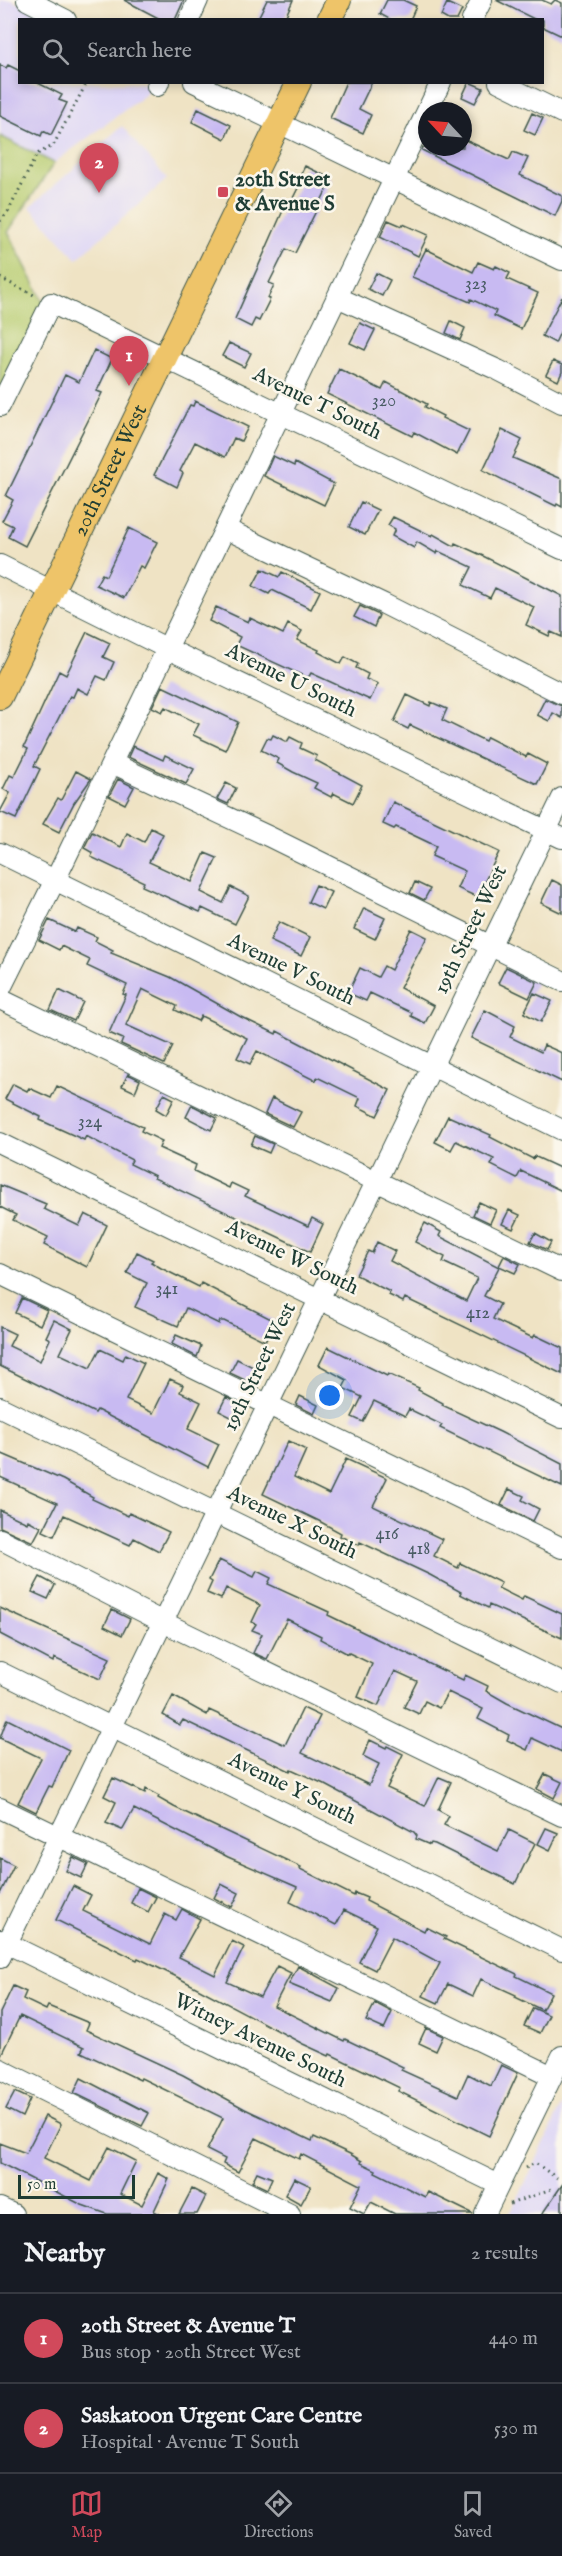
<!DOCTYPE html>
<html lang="en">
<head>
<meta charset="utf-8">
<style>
  :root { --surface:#171b24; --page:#20242c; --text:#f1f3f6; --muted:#9ea1a6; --line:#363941; --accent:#d1495b }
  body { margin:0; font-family:"IM FELL English",serif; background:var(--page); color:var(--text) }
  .compass { position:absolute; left:418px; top:102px; width:54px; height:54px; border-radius:50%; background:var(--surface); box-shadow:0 3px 9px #0003; rotate:296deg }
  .scale { position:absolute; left:18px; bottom:15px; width:117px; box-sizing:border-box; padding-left:6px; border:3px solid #1f3d34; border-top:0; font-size:16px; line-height:21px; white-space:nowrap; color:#1f3d34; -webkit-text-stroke:4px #fbf7ec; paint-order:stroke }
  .you { position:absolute; left:330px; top:1396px; width:21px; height:21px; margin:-15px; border:4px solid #fff; border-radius:50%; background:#1a73e8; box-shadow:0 0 0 9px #1a73e833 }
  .badge { display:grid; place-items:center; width:39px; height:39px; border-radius:50%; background:var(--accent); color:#fff; font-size:20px; font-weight:700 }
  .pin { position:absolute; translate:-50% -50px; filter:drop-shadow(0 2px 3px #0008) }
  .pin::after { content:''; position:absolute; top:32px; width:21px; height:18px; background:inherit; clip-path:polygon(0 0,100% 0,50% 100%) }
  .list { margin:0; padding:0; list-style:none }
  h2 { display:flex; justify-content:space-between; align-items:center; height:78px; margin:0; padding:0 24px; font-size:26px }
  h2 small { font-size:20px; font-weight:400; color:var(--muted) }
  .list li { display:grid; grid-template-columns:39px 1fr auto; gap:18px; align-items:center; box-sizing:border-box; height:90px; padding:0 24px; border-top:2px solid var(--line) }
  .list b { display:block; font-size:22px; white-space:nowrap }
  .list p { margin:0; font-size:20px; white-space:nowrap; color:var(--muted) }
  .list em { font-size:20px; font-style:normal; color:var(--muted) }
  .icon { flex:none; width:33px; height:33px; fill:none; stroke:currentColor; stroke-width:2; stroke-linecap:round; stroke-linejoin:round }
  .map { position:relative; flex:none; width:562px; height:2214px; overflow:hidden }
  .search { position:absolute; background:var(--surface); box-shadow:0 3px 9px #0003; left:18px; right:18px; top:18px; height:66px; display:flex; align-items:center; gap:15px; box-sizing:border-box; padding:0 21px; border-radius:0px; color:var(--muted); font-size:22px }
  .sheet { height:258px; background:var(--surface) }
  nav { display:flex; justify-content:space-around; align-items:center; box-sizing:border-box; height:84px; border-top:2px solid var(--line); background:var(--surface); font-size:16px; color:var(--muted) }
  nav a { display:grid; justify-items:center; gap:3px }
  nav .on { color:var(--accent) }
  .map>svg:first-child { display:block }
  .built { fill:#ddd5f6 }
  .green { fill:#b7cc70; stroke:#6b8452; stroke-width:1.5 }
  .building { fill:#c8baf2 }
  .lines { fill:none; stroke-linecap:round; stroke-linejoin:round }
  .minor-casing { stroke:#3e564a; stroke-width:22 }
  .major-casing { stroke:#3e564a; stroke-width:26 }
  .path { stroke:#3e564a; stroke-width:3; stroke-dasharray:1.5 4.5; stroke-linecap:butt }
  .minor { stroke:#fff; stroke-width:20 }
  .major { stroke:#eec469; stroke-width:24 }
  .poi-dot { fill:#d1495b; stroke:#fbf7ec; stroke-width:2 }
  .labels { text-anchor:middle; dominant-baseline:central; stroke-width:5; stroke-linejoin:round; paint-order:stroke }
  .number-label { font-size:18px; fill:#495c64 }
  .poi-label { font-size:21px; font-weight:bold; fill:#1f3d34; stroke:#fbf7ec; text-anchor:start }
  .street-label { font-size:21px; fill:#1f3d34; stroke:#fbf7ec }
</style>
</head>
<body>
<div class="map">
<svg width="562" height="2214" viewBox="0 0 562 2214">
  <rect width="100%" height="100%" fill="#fbf7ec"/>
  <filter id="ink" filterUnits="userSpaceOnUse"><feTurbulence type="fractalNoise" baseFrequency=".0167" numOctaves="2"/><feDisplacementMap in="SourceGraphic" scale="12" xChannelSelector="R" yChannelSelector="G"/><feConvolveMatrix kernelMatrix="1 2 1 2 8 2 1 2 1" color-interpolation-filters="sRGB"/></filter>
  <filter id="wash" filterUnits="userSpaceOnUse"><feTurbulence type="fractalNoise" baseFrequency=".008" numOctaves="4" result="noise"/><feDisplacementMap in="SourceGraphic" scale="24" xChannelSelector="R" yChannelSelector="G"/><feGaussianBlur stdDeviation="1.35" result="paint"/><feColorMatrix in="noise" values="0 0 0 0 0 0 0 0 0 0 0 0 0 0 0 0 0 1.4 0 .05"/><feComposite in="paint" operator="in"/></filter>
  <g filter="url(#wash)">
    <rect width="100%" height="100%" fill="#efe3c4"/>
    <path class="built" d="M0 0H11L52 19 20 20V82L151 83 145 95 54 163 0 136Z
      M122 126 167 179 77 259 30 207Z
      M562 2105V2214H510L532 2169Z"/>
    <path class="green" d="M0 136 54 163 8 232 44 303 0 393Z"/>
    <g id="blocks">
      <path class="building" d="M124 0H184L175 20H162Z
        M267 0H293L284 20H257Z
        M387 0H403L416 6 410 20H391L380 14Z
        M496 0H542L551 4 555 0 562 3V36L543 27V20H536Z
        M447 3 462 10 457 20H448L441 16Z
        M0 65 6 68 8 65 20 71V82H36L62 95 59 100 67 103 51 135 43 131 41 136 0 116Z
        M346 82H372L359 109 371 115 363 133 330 118Z
        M469 82 483 88 475 103 462 97Z
        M198 109 231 125 225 139 192 122Z
        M532 113 543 118 535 135 524 130Z
        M463 139 509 160 513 152 528 158 520 175 562 196V201L555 216 422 150 423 147H463Z
        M305 166 332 179 295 253 286 249 269 283 274 285 268 298 270 299 259 321 255 319 251 327 235 319 285 206 288 208 299 186 296 184Z
        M388 220 402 226 403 224 428 235 418 256 380 237Z
        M426 249 473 272 478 262 494 269 496 266 510 273 507 279 538 293 521 329 494 316 496 311 471 299 470 302 412 277Z
        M376 273 390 280 382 296 368 289Z
        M562 297V328L555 343 542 336Z
        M451 321 465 328 460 340 446 333Z
        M360 323 375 330 365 350 350 343Z
        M229 343 251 353 244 367 222 356Z
        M94 350 112 359 97 391 102 393 25 546 8 537 13 526 2 521 13 500 6 496 65 375 79 382Z
        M553 361 562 365V372L558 381 546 375Z
        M339 369 382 390 386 382 427 404 425 407 443 416 442 418 469 431 457 455 414 432 412 436 327 394Z
        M195 401 248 427 241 441 234 438 225 457 195 442 180 471 183 473 177 487 154 475 190 405 193 406Z
        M502 430 522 440 513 458 562 479V507L557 504 556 506 483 470Z
        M273 456 294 466 295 463 334 484 324 505 264 476Z
        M361 502 378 510 365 535 349 527Z
        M393 517 432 536 433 534 454 546 455 543 479 554 562 596V637L551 632 549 636 526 625 534 607 495 588 490 598 463 585 472 567 438 551 437 554 417 542 414 548 392 536 395 529 388 525Z
        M129 528 157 542 144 568 140 566 124 598 96 585 102 574 106 576Z
        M262 569 279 577 282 572 320 591 311 609 272 590 269 594 253 586Z
        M360 606 379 615 374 627 354 617Z
        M216 607 248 622 250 618 283 634 288 624 302 631 297 640 319 650 318 652 341 664 345 657 358 664 356 668 368 674 366 679 378 684 370 700 311 673 308 678 236 645 240 637 209 621Z
        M87 632 110 643 103 657 114 662 106 680 97 676 88 694 77 688 73 697 70 696 34 766 40 769 16 819 0 812 10 793 3 789 10 775 14 777 28 749 24 747 59 671 66 675Z
        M162 686 238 722 225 750 193 735 199 724 165 707 162 712 152 707Z
        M407 695 430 706 431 702 447 709 442 720 485 741 487 737 526 757 528 754 547 764 537 784 410 725 408 729 394 722Z
        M545 699 562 706V718L553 713 549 721 537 715Z
        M273 735 287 742 290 737 302 743 300 748 317 756 315 760 362 785 353 803 333 793 331 797 314 788 317 783 293 772 277 763 279 759 261 750 267 738 271 739Z
        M133 746 163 760 165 755 194 769 186 784 128 757Z
        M76 771 91 779 74 803 59 832 43 824 58 798 61 800Z
        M118 779 134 787 125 804 109 796Z
        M226 783 236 788 228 804 217 799Z
        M393 802 499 852 477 897 457 888 465 871 432 856 436 846 396 827 394 829 383 824Z
        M151 828 163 834 149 862 192 882 205 853 217 858 201 892 223 903 231 887 249 896 235 924 202 908 200 912 142 886 144 882 91 857 93 853 84 848 92 832 121 847 127 833 144 842Z
        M552 880 562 885V913L541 903Z
        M415 882 430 889 424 900 410 893Z
        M316 885 331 892 323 909 308 902Z
        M364 908 385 918 375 939 354 929Z
        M49 920 75 932 77 928 97 937 95 941 113 950 111 953 170 977 241 1017 276 1034 277 1031 290 1038 390 1090 377 1116 357 1106 360 1098 317 1077 316 1081 257 1051 250 1064 237 1058 247 1038 201 1016 198 1021 175 1010 177 1006 142 989 126 1025 173 1046 164 1064 121 1044 123 1039 109 1033 126 995 123 994 127 985 87 966 90 960 61 946 59 950 39 940Z
        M279 922 310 937 301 956 270 941Z
        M411 929 427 937 400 988 434 1006 425 1023 411 1016 412 1013 370 993 366 1001 348 993 360 968 378 977 384 966 391 970Z
        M506 967 537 982 529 998 498 983Z
        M59 990 83 1002 74 1021 50 1010Z
        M534 993 552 1001 541 1022 524 1013Z
        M485 1010 515 1026 510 1037 541 1052 544 1045 562 1053V1082L471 1038Z
        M128 1074 140 1080 135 1092 122 1086Z
        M13 1084 27 1091 29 1088 51 1098 57 1086 143 1127 141 1131 162 1141 159 1148 196 1165 194 1171 229 1188 231 1183 248 1191 245 1196 308 1226 312 1218 323 1224 310 1252 154 1178 155 1176 130 1164 132 1160 86 1136 84 1140 40 1120 41 1117 5 1099Z
        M164 1094 174 1099 166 1115 156 1109Z
        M272 1098 301 1112 293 1127 265 1114Z
        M192 1105 217 1118 211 1130 186 1117Z
        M448 1116 491 1135 490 1137 533 1159 534 1156 562 1169V1191L521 1171 517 1178 491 1165 494 1159 456 1141 451 1150 435 1142Z
        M255 1136 273 1144 269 1153 251 1145Z
        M0 1185 46 1204 44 1209 79 1226 85 1214 107 1225 87 1267 44 1245 48 1237 13 1220 16 1215 0 1207Z
        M479 1202 496 1210 490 1223 473 1215Z
        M509 1210 520 1215 513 1229 502 1224Z
        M425 1223 441 1232 439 1236 499 1267 484 1296 500 1304 493 1319 533 1338 535 1335 562 1348V1374L405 1298 403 1302 389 1295 390 1292 356 1275 368 1251 372 1253 377 1242 395 1251 390 1261 466 1301 477 1278 443 1262 445 1257 415 1242Z
        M535 1233 551 1242 547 1250 530 1242Z
        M137 1252 153 1260 151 1262 161 1268 199 1287 201 1283 275 1321 265 1341 224 1321H220L219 1324 186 1308 178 1326 135 1307 147 1283 127 1273Z
        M504 1256 520 1264 515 1273 499 1266Z
        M22 1298 47 1310 40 1325 15 1313Z
        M54 1320 72 1329 60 1354 90 1368 100 1349 123 1360 126 1354 144 1363 126 1400 153 1413 170 1379 183 1385 180 1392 201 1402 188 1429 219 1444 208 1467 97 1410 95 1413 0 1366V1327L15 1334 9 1346 40 1361 50 1339 46 1337Z
        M176 1335 201 1346 197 1357 172 1344Z
        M328 1347 387 1376 388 1374 419 1388 418 1390 443 1403 442 1405 500 1432 562 1464V1487L440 1428 442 1425 409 1409 405 1416 374 1401 363 1422 352 1417 362 1397 343 1388 347 1380 319 1365Z
        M237 1359 255 1368 249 1382 230 1373Z
        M300 1396 318 1405 314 1414 296 1405Z
        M226 1397 240 1404 233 1418 219 1411Z
        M288 1441 306 1450 294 1477 329 1494 346 1459 387 1478 373 1506 442 1539 434 1556 458 1568 460 1563 501 1583 498 1588 522 1600 524 1596 562 1614V1638L489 1605 488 1608 460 1594 461 1592 430 1575 360 1542 359 1545 340 1536 341 1533 319 1521 263 1494Z
        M0 1453 63 1480 93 1497 92 1499 128 1516 129 1513 169 1532 159 1551 134 1538 130 1545 64 1515 54 1536 43 1531 57 1503 0 1477Z
        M509 1489 524 1496 522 1500 539 1509 533 1521 501 1505Z
        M0 1510 27 1523 28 1520 41 1527 33 1542 0 1527Z
        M219 1560 254 1577 257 1571 271 1578 268 1584 329 1612 328 1615 375 1638 463 1680 465 1675 488 1686 486 1691 507 1703 562 1729V1752L532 1738 527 1750 507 1740 509 1735 478 1719 483 1709 448 1692 439 1708 425 1701 419 1714 404 1707 417 1681 395 1671 378 1706 358 1697 372 1664 349 1653 348 1654 320 1639 321 1636 287 1619 267 1659 253 1653 262 1634 252 1630 256 1624 252 1622 260 1605 226 1588 221 1599 207 1593 212 1582 209 1580Z
        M40 1577 55 1585 48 1599 32 1592Z
        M0 1608 110 1658 100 1679 54 1658 53 1662 0 1634Z
        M112 1610 130 1619 122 1635 104 1626Z
        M173 1696 207 1715 209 1710 285 1745 303 1708 320 1716 302 1753 369 1785 379 1764 363 1756 370 1740 386 1748 387 1746 403 1754 387 1788 425 1806 439 1777 451 1782 438 1810 449 1816 444 1825 498 1851 509 1830 535 1843 515 1884 435 1844 431 1843 430 1845 416 1839 417 1836 414 1832 324 1784 291 1769 290 1771 183 1720 180 1725 163 1715Z
        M7 1719 69 1750 52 1787 49 1786 36 1812 18 1803 41 1758 0 1738Z
        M545 1774 562 1782 554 1798 537 1789Z
        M113 1778 145 1793 146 1789 159 1796 158 1798 174 1807 301 1867 300 1869 354 1896 355 1893 367 1898 366 1901 424 1931 426 1927 446 1937 444 1939 517 1974 516 1976 551 1993 542 2010 515 1997 516 1995 481 1979 473 1996 448 1984 438 2003 423 1996 440 1963 392 1937 375 1970 359 1962 377 1926 344 1910 336 1925 290 1902 297 1887 228 1857 134 1809 122 1830 106 1823 116 1802 104 1796Z
        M546 1828 558 1833 550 1850 538 1844Z
        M73 1857 88 1864 81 1878 66 1871Z
        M0 1858 14 1865 0 1894Z
        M221 1884 239 1893 232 1907 214 1898Z
        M73 1886 91 1895 83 1911 150 1944 165 1914 176 1920 182 1909 200 1919 179 1957 215 1975 232 1941 244 1947 227 1982 260 1997 277 1966 291 1973 274 2006 344 2041 345 2039 403 2067 401 2070 458 2096 468 2074 491 2086 501 2065 518 2073 489 2136 398 2091 400 2088 330 2054 329 2056 303 2044 175 1976 138 1958 137 1960 56 1920Z
        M138 1888 156 1897 148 1912 131 1903Z
        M298 1966 339 1988 332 2002 289 1984Z
        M13 1986 26 1992 23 1999 46 2010 48 2006 89 2023 86 2030 183 2075 245 2109 312 2141 314 2137 350 2154 362 2161 361 2163 376 2170 375 2172 425 2197 428 2192 473 2214H395L371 2202 364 2214 350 2207 361 2185 301 2154 299 2159 256 2138 238 2172 223 2164 225 2159 207 2150 223 2118 141 2078 140 2080 81 2052 84 2047 20 2016 0 2057V2013Z
        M375 2003 392 2012 384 2029 366 2021Z
        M533 2008 549 2015 540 2033 524 2026Z
        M426 2028 443 2036 436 2051 419 2043Z
        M81 2078 149 2113 142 2126 74 2093Z
        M15 2092 30 2099 22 2117 6 2109Z
        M45 2116 61 2124 44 2158 91 2181 109 2147 136 2161 120 2194 142 2205 158 2173 169 2179 154 2211 160 2214H107L82 2205 0 2163V2143L26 2153Z
        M257 2172 272 2178 267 2189 252 2182Z
        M294 2178 311 2186 301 2204 285 2195Z
        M562 2185V2214H542Z
        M192 2189 206 2196 197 2214H179Z"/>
    </g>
  </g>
  <g filter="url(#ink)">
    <use href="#blocks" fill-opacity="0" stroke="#3e564a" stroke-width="1.5"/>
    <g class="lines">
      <g class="minor-casing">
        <path id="minor" d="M27 0 66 20
          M189 20 198 0
          M472 20 482 0
          M194 82 562 260
          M499 82 562 113
          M157 86 159 82
          M337 297 498 370 562 403
          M0 406 51 303 562 549
          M226 529 384 604 562 694
          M0 565 168 649 562 838
          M112 763 270 837 562 981
          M0 853 562 1130
          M0 990 60 870 441 82
          M0 999 562 1271
          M0 1143 562 1418
          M0 1274 562 1548
          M0 1407 562 1683
          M0 1539 163 1622 562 1816
          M0 1672 562 1950
          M0 1808 552 2076
          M0 1940 499 2185
          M0 1958 562 798
          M0 2069 290 2214
          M0 2208 13 2214
          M485 2214 562 2056"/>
      </g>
      <g class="major-casing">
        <g id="major">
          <path d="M329 20 339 0"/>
          <path id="s1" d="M0 697 299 82"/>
        </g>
      </g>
      <path class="path" d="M0 221 8 212 37 154 53 146 87 82
        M0 278 36 296
        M526 2168 535 2163 557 2178
        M510 2204 554 2188"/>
      <use href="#minor" class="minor"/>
      <use href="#major" class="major"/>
    </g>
  </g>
  <rect class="poi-dot" x="217" y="186" width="12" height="12" rx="3"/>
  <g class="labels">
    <g class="number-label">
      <text x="476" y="284">323</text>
      <text x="384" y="401">320</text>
      <text x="90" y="1122">324</text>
      <text x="167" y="1289">341</text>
      <text x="478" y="1313">412</text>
      <text x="387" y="1534">416</text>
      <text x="419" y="1549">418</text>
    </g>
    <g class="poi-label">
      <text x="235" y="180">20th Street<tspan x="235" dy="24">&amp; Avenue S</tspan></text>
    </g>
    <g class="street-label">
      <text transform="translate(317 404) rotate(26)">Avenue T South</text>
      <text stroke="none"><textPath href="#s1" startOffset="252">20th Street West</textPath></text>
      <text transform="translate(291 681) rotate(26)">Avenue U South</text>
      <text transform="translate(471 930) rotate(-64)">19th Street West</text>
      <text transform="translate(291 970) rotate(26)">Avenue V South</text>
      <text transform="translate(292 1258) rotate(26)">Avenue W South</text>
      <text transform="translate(260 1367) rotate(-64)">19th Street West</text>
      <text transform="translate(292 1523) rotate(26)">Avenue X South</text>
      <text transform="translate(292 1789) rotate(26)">Avenue Y South</text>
      <text transform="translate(260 2041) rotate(26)">Witney Avenue South</text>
    </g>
  </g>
</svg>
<svg class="compass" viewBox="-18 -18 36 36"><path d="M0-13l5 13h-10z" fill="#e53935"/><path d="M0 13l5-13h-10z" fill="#9ea1a6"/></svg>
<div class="scale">50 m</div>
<div class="you"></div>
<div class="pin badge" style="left:129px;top:386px">1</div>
<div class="pin badge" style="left:99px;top:193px">2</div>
<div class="search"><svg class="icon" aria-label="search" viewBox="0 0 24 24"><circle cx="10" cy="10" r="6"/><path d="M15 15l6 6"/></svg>Search here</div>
</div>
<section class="sheet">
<h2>Nearby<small>2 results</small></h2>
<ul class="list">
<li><span class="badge">1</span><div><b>20th Street &amp; Avenue T</b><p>Bus stop · 20th Street West</p></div><em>440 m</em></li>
<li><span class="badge">2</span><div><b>Saskatoon Urgent Care Centre</b><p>Hospital · Avenue T South</p></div><em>530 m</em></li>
</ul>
</section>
<nav>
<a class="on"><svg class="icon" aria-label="map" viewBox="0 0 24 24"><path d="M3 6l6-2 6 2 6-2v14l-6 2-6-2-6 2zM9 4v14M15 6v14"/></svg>Map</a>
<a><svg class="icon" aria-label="directions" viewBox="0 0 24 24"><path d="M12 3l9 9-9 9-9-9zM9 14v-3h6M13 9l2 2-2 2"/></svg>Directions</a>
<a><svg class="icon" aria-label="saved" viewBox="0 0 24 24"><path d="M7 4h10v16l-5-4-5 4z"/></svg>Saved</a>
</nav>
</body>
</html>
